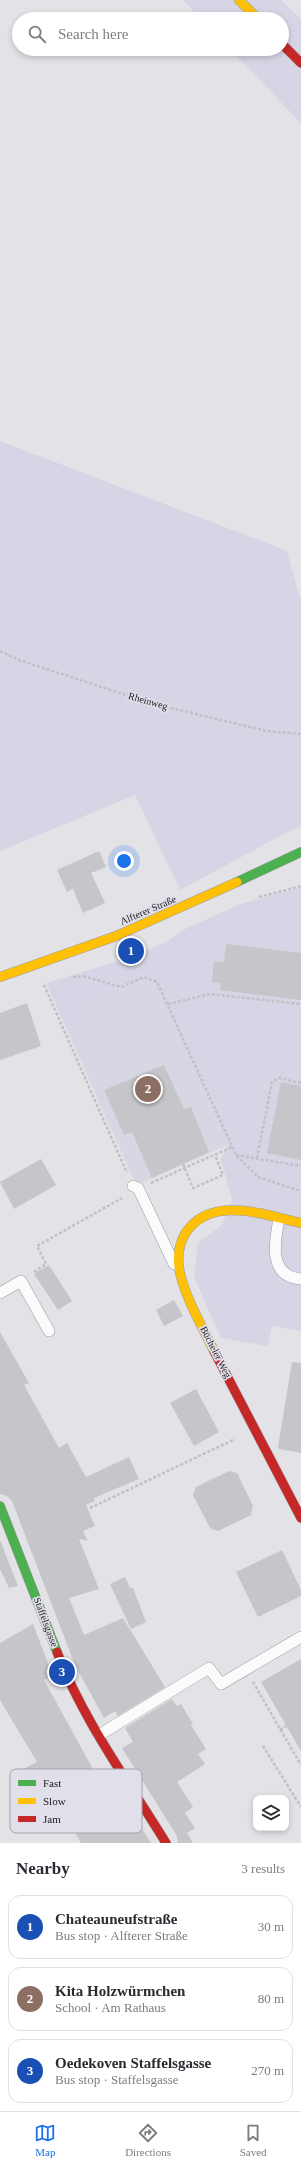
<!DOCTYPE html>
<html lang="en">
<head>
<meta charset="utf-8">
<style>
  :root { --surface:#fff; --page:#f2f2f3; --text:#2b2b33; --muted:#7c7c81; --line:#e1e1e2; --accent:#1a73e8 }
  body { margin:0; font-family:"Times New Roman",serif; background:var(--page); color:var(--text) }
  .controls { position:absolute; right:12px; bottom:12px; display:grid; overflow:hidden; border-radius:8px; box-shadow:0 2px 6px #0003 }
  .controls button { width:36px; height:36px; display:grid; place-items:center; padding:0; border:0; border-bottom:1px solid var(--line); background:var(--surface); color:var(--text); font:20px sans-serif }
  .you { position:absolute; left:124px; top:861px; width:14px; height:14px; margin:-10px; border:3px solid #fff; border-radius:50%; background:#1a73e8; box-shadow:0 0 0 6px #1a73e833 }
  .badge { display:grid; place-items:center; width:26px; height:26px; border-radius:50%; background:var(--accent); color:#fff; font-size:13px; font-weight:700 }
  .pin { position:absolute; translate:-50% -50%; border:2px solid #fff; box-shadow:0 1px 4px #0006 }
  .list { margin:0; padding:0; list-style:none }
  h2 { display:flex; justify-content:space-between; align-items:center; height:52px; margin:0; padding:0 16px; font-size:17px }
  h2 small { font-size:13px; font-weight:400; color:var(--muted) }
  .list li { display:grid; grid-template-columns:26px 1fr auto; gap:12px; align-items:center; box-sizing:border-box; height:64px; margin:0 8px 8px; padding:0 8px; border:1px solid var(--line); border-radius:12px }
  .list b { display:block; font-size:15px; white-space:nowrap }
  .list p { margin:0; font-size:13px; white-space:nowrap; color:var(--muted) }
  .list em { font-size:13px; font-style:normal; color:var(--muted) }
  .icon { flex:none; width:22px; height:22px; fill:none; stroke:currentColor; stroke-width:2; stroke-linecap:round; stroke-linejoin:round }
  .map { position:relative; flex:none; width:301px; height:1843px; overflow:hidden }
  .search { position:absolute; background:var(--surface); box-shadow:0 2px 6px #0003; left:12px; right:12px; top:12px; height:44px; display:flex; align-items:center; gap:10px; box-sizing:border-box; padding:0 14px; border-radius:22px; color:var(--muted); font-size:15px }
  .sheet { height:268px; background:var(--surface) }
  nav { display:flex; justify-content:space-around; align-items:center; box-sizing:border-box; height:56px; border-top:1px solid var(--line); background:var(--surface); font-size:11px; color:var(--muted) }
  nav a { display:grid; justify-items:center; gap:2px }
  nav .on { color:var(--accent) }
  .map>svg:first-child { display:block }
  .built { fill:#d7d6e2 }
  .green { fill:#d6d5e5 }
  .building { fill:#c5c5ca }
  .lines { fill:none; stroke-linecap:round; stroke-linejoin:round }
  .lane-casing { stroke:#9b9b9f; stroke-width:12 }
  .fast-casing { stroke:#9b9b9f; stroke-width:10 }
  .slow-casing { stroke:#9b9b9f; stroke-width:10 }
  .jam-casing { stroke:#9b9b9f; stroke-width:10 }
  .path { stroke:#c1c0c4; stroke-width:2.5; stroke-dasharray:3 2; stroke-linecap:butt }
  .lane { stroke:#fbfbfb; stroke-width:11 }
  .fast { stroke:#4caf50; stroke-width:9 }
  .slow { stroke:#ffc107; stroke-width:9 }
  .jam { stroke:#c62828; stroke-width:9 }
  .labels { text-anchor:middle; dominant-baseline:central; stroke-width:3.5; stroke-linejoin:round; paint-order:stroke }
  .street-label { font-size:10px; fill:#1c1c20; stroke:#e0dfea }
  .key { fill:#e0dfea; stroke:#a5a4ad; stroke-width:1 }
  .key-label { font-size:11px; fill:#1c1c20 }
</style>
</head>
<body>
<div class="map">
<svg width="301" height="1843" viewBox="0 0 301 1843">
  <rect width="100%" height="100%" fill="#e2e2e7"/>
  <path class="built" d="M144 981 154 985 228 1145 136 1185 71 1039 98 999 117 989Z"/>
  <path class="green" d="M183 0H281L301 19V123L230 49H282V19H201Z
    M0 441 287 551 301 602V826L282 835 180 890 135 795 0 851Z
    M301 887V1331L272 1326 268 1346 221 1338 194 1277 198 1243 222 1225 232 1200 221 1159 228 1145 154 985 144 981 117 989 98 999 71 1039 46 983 129 958 168 941 181 931 238 905Z"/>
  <path class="building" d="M99 851 106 867 91 873 105 903 83 913 73 889 67 892 57 870Z
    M226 944 301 953V1000L220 990 221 983 212 982 214 961 224 962Z
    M27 1003 41 1046 0 1060V1013Z
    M164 1065 184 1109 191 1107 209 1152 152 1178 132 1132 124 1135 104 1090Z
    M281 1082 301 1086V1160L267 1153Z
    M41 1159 56 1185 14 1209 0 1182Z
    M49 1265 72 1301 58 1310 34 1274Z
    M174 1300 183 1316 164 1326 156 1310Z
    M0 1332 29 1383 24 1385 59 1448 67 1443 86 1477 129 1457 139 1479 94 1498 95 1501 86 1505 95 1526 83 1531 88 1541 79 1539 99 1589 69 1598 84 1635 123 1618 165 1687 118 1716 115 1711 104 1718 75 1665 12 1501 7 1496 0 1494Z
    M292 1362 301 1363V1453L279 1449 278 1447Z
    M196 1389 219 1432 194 1446 170 1403Z
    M229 1471 237 1473 253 1506 251 1515 218 1531 210 1528 193 1495 196 1487Z
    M0 1540 18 1586 9 1588 0 1569Z
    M282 1550 301 1590V1596L258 1617 236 1572Z
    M125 1577 130 1588H133L146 1622 131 1629 110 1584Z
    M33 1624 53 1676 44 1680 115 1809 126 1803 151 1843H81L65 1814 62 1815 50 1794 27 1808 9 1777 37 1762 0 1700V1643Z
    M301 1659V1751L261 1682Z
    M172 1699 177 1706 181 1704 193 1724 191 1725 206 1749 198 1754 205 1764 177 1782 193 1807 185 1813 195 1828 187 1833 193 1843H178L177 1836 122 1748 133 1742 125 1728Z"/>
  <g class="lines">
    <g class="lane-casing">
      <path id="lane" d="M133 1186 138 1188 174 1264
        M279 1219C275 1241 267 1276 301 1279
        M0 1293 21 1281 49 1331
        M99 1735 209 1668 221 1684 301 1637"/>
    </g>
    <g class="fast-casing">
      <path id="fast" d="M237 882 301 852
        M0 1506 57 1652"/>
    </g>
    <g class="slow-casing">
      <path id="slow" d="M239 0 258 19
        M0 977 116 936 237 882
        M214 1351C202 1326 186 1299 180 1273 177 1259 178 1246 185 1234 210 1194 265 1215 301 1223"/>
    </g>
    <g class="jam-casing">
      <path id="jam" d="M282 44 301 63
        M214 1351 301 1518
        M57 1652C83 1720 128 1781 166 1843"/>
    </g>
    <path class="path" d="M0 651 19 660 150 703 267 731 301 734
      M259 897 301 886
      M73 977 83 976 121 987 144 977 157 982 236 1155 258 1177 301 1191
      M44 985 127 1173
      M168 1004 210 994 301 1004
      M236 1155 301 1166
      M257 1158 272 1082 279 1078 301 1083
      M183 1164 193 1188 223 1175 215 1155
      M151 1183 232 1147
      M34 1272 46 1264 37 1246 122 1198
      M90 1508 235 1439
      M253 1682 301 1765
      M280 1730 286 1726
      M263 1746 301 1807"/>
    <use href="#lane" class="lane"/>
    <use href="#fast" class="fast"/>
    <use href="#slow" class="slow"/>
    <use href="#jam" class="jam"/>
  </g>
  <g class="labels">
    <g class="street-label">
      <text transform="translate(148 701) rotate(16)">Rheinweg</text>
      <text transform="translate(148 910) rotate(-23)">Alfterer Straße</text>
      <text transform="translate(216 1352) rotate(63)">Bücheler Weg</text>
      <text transform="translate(46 1622) rotate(69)">Staffelsgasse</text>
    </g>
  </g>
  <rect x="10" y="1769" width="132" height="64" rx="6" class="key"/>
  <rect x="18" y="1780" width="18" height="6" fill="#4caf50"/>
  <rect x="18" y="1798" width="18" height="6" fill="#ffc107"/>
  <rect x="18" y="1816" width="18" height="6" fill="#c62828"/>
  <g class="key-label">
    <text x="43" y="1787">Fast</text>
    <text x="43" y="1805">Slow</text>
    <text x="43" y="1823">Jam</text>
  </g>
</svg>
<div class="controls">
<button><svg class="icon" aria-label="layers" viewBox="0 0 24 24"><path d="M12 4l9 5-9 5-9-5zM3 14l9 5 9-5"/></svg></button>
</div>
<div class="you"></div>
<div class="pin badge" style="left:131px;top:951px;background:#1a4fb4">1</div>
<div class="pin badge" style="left:148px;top:1089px;background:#8d6e63">2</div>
<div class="pin badge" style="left:62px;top:1672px;background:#1a4fb4">3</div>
<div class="search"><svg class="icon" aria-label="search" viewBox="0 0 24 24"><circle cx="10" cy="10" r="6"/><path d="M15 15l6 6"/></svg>Search here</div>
</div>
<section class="sheet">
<h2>Nearby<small>3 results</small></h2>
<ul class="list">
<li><span class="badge" style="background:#1a4fb4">1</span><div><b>Chateauneufstraße</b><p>Bus stop · Alfterer Straße</p></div><em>30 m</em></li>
<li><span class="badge" style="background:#8d6e63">2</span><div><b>Kita Holzwürmchen</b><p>School · Am Rathaus</p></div><em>80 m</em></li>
<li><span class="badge" style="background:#1a4fb4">3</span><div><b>Oedekoven Staffelsgasse</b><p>Bus stop · Staffelsgasse</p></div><em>270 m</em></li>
</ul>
</section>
<nav>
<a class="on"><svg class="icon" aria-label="map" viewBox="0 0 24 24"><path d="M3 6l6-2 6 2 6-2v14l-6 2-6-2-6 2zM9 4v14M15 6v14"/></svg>Map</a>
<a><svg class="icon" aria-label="directions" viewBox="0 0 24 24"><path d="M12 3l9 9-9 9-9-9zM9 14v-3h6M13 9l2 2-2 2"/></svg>Directions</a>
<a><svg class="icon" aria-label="saved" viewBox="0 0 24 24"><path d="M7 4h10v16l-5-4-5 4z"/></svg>Saved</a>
</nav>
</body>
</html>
